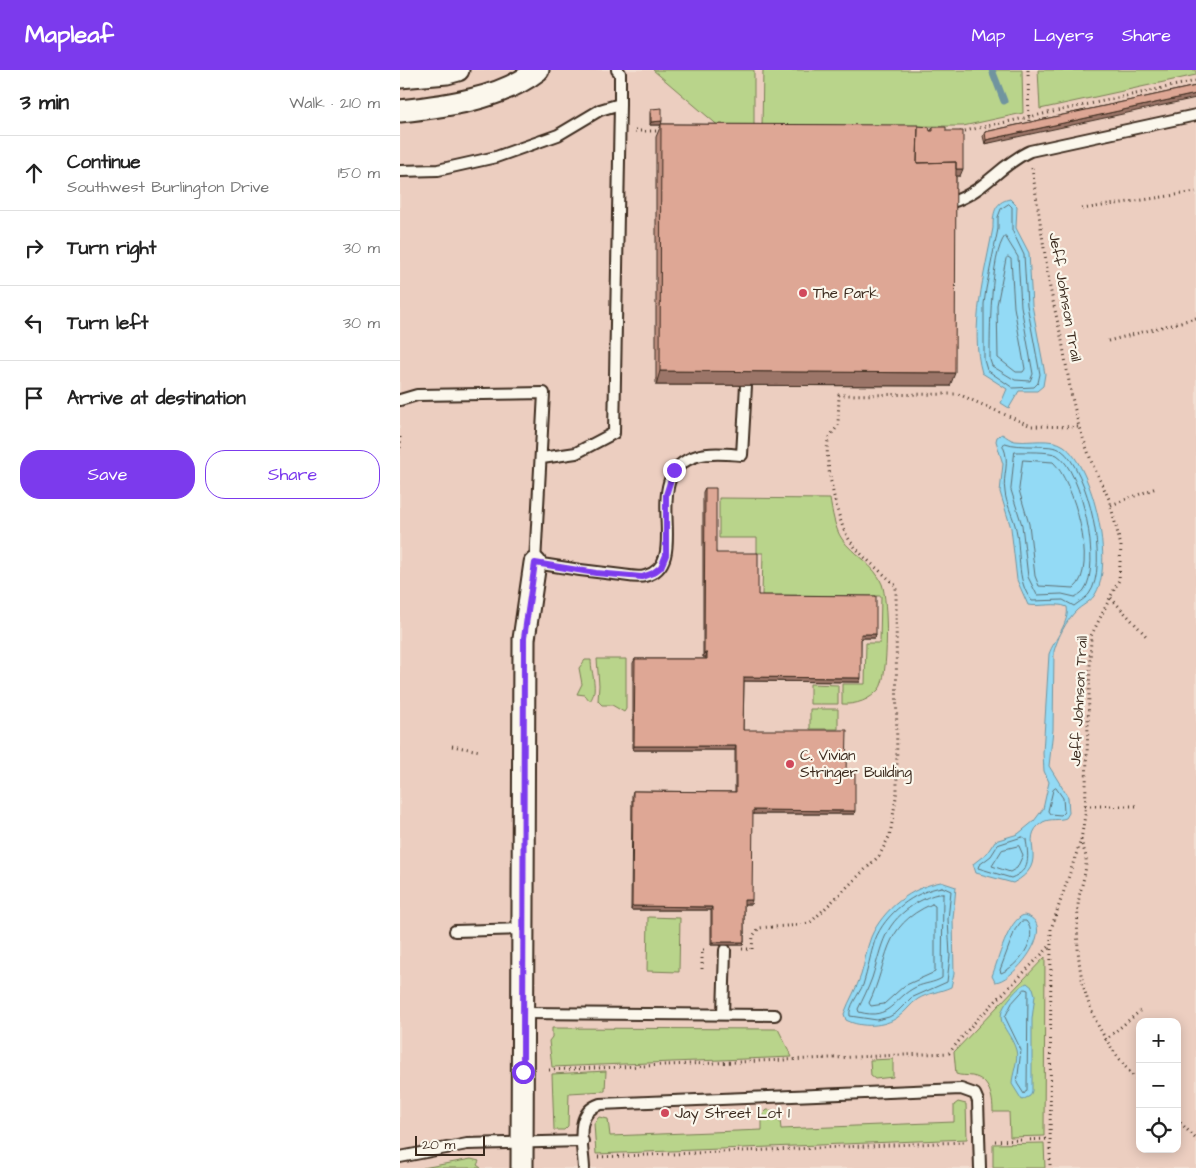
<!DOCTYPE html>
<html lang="en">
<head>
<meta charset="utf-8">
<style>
  :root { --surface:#fff; --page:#f6f6f6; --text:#222; --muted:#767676; --line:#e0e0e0; --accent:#7c3aed }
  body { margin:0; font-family:"Architects Daughter",sans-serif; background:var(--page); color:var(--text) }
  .controls { position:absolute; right:15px; bottom:15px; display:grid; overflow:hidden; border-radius:10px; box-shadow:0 2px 12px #0003 }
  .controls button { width:45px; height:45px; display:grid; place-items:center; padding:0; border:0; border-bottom:1px solid var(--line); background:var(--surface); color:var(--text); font:25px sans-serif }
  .scale { position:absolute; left:15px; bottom:12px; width:70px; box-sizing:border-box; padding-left:5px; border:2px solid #3b2a1e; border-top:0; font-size:14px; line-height:18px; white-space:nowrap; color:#3b2a1e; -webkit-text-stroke:4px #fbf7ec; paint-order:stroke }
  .stop { position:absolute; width:15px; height:15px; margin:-11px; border:4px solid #7c3aed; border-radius:50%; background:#fff }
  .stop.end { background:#7c3aed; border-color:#fff; box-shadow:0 1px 5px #0008 }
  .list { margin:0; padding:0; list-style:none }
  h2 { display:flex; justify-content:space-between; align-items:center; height:65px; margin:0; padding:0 20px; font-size:21px }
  h2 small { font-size:16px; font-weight:400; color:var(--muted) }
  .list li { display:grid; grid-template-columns:32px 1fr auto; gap:15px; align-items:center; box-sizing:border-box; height:75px; padding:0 20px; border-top:1px solid var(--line) }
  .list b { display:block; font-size:19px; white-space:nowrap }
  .list p { margin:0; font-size:16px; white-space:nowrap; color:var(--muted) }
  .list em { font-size:16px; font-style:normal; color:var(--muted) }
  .actions { display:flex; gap:10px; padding:15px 20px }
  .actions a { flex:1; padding:11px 0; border:1px solid var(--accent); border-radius:20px; text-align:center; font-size:18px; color:var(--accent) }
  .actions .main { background:var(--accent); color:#fff }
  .icon { flex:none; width:28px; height:28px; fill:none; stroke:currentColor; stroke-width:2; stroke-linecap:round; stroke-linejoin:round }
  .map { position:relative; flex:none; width:796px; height:1098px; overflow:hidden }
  header { display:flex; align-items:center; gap:30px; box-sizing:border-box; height:70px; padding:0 25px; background:var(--accent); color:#fff }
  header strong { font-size:24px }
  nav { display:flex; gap:28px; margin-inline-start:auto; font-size:18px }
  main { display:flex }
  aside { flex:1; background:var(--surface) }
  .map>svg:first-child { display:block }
  .built { fill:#eccec0; fill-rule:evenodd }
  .green { fill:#b9d48b; stroke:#7a7f54 }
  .water { fill:#93daf5; stroke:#70949f }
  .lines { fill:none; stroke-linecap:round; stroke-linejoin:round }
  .shore { stroke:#5e7074; stroke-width:1 }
  .stream { stroke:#70949f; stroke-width:7 }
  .service-casing { stroke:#3b2a1e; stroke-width:14 }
  .minor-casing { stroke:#3b2a1e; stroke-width:25 }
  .path { stroke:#3b2a1e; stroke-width:3; stroke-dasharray:1 4; stroke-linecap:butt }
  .service { stroke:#fbf7ec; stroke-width:10 }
  .minor { stroke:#fbf7ec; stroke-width:21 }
  .wall { fill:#bf9080; stroke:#3b2a1e }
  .shaded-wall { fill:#9b7568; stroke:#3b2a1e }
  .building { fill:#dea795; stroke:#3b2a1e }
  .route { stroke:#7c3aed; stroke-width:6 }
  .poi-dot { fill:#d1495b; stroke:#fbf7ec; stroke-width:2 }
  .labels { text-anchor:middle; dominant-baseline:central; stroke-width:4.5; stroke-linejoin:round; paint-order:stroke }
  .poi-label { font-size:15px; fill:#3b2a1e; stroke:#fbf7ec; text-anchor:start }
  .street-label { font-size:15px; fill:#3b2a1e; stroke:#fbf7ec }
</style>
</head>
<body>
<header>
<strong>Mapleaf</strong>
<nav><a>Map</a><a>Layers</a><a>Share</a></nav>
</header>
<main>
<aside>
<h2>3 min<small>Walk · 210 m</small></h2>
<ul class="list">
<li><svg class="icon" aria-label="ahead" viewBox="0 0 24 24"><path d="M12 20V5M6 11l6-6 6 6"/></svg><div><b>Continue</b><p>Southwest Burlington Drive</p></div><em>150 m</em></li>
<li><svg class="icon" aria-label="right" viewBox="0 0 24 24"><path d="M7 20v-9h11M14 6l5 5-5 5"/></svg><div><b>Turn right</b></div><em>30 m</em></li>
<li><svg class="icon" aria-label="left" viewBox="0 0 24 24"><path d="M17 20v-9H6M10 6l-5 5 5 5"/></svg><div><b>Turn left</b></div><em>30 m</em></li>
<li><svg class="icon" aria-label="arrive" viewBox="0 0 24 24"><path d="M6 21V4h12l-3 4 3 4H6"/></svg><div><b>Arrive at destination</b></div></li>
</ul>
<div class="actions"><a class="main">Save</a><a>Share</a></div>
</aside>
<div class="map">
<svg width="796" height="1098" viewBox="0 0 796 1098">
  <rect width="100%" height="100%" fill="#f2dfd2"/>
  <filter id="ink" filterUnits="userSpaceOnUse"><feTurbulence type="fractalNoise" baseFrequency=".02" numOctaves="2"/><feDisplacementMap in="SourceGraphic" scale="10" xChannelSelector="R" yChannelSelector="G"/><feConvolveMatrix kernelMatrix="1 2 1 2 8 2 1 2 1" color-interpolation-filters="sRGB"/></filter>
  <g filter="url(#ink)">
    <path class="built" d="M0 0H796V1098H0ZM740 952H777V1079H740Z"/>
    <path class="green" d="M253 0H354V57L321 58Z
      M363 0H622L623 43 563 56 362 57Z
      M638 0H796V5L640 39Z
      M319 428 430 429C432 441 435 459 442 469 453 485 475 495 482 514 488 529 489 608 479 619 470 630 456 635 442 634V614H465L466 573H480L481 526 362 525 363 483H357V468H319Z
      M197 589H226V639L224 642 212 635H202L198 631 199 615Z
      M185 590H191C191 604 199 619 190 631L185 625 177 624 182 614 179 598Z
      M410 614 438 615V634H410Z
      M410 639H438V659H410Z
      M248 847 280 848 279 902 247 901Z
      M645 887 644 1066 610 1067 609 1042H593C593 1028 590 1009 572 1006 566 1005 561 1006 556 1004L554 982Z
      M152 958 378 959 392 987 152 997 149 971 152 967Z
      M493 989V1007L475 1009 471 1006 470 990Z
      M206 1001 205 1021 169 1023 168 1056 164 1060H154L152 1004Z
      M558 1032 566 1034 567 1069 196 1084 194 1053 199 1047 208 1049 210 1066 362 1060V1045L367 1040 379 1041 381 1059 554 1052V1035Z
      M644 1073 645 1098H593V1074Z
      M71 1089 79 1091 77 1095 81 1098H23Z"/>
    <path class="water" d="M610 129 617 136 616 158 629 183 632 235 645 304 643 316 637 321H619L609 338 601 333 607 319 582 303C569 258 585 202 593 158 593 144 594 132 610 129Z
      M602 364C607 367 610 370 615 371 630 373 651 367 664 376 693 397 716 496 694 526 690 532 681 536 676 541 666 551 658 567 654 581L653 660 649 696 668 727 669 743 666 748C658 751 651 748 643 752 616 769 653 792 613 813L576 803 573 794 587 783 595 771 618 764 634 751 643 739 649 712 644 701 643 683 649 584C654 570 670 552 667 537 656 532 641 537 628 535L617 510 611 458 600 422 603 394 596 371 597 367Z
      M541 812 556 817 553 849 554 904 551 917C540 922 528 923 518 929 510 934 506 942 498 947 485 957 461 958 446 950L444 944C449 930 457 918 461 905 465 893 466 879 471 867 483 839 512 817 541 812Z
      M624 845C660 853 615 911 595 912L592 906C598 891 608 850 624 845Z
      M627 913 633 918 635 925 632 949V1021L630 1026 622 1030 612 1014C612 1004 619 990 616 980 609 957 590 952 610 928 615 922 620 916 627 913Z"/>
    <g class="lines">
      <path class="shore" d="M609 134 612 137V160L624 185 627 235 640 304 638 313 634 317 613 318 587 300 584 290V234L586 219 598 159V147L601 139Z
        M605 166 618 187 621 236 633 304 630 311 615 310 592 296 590 290C590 264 590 184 605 166Z
        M608 187 611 189 614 237 625 299 623 302H616L598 288 597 235 606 189Z
        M605 373C621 379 650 373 661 380 688 398 710 497 689 524 686 528 679 532 674 536L663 530 632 531C615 511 622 479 615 455 612 444 606 433 605 422 602 404 611 394 603 376Z
        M615 382C624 382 650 381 657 385 682 400 702 497 684 520 682 523 678 525 675 527L662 524 637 525 628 507 622 455 611 420Z
        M623 390 653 392C673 410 699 499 674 518L639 516 635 506 629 454 619 420Z
        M656 718 663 728 664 742 661 745 650 744 648 741 653 720Z
        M623 767 626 769C628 786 632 800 611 808L578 798 579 795 591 786 598 775Z
        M619 776 623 785 617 798 610 802 592 796 602 780Z
        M542 817 551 821 548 849 550 886 547 912 511 928 496 943 489 947 477 950 450 946C448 937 459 924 463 915 468 900 470 885 475 870 485 844 514 821 542 817Z
        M543 824 542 908C534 913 525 913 516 917 493 928 491 951 459 942L458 939C463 929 468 919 472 908 483 873 483 853 518 832 526 828 535 823 543 824Z
        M532 834 535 836V902L504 916 484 934 471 936 469 933C490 890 480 857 532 834Z
        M622 851H626C641 868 617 897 601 903L600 900 615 860Z
        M625 919 628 920 627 1020 624 1024 617 1013 621 980 605 947 612 933Z"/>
      <path class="stream" d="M592 0 604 31"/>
      <g class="service-casing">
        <path id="service" d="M0 101 38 100 96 87 158 65 200 40 220 34
          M552 132C582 123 601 94 630 81L796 45
          M0 330 17 325 144 323 135 493C164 498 193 502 222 505 229 506 238 508 245 506 295 493 235 404 297 386 310 382 328 384 342 385L346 315
          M142 388 176 383 214 363 220 34V3L217 0
          M55 861 123 859
          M122 943 375 945
          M323 944 325 880
          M0 1087 67 1074 183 1071
          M184 1098C183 1075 173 1043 200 1034L561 1019 575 1024 578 1031 580 1098"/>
      </g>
      <g class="minor-casing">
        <path id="minor" d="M0 7 47 3 58 0
          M0 41C46 36 101 29 138 0
          M122 1098 124 569 135 493"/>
      </g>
      <path class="path" d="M628 0 629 57
        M235 61H261
        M560 62 796 11
        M632 98 650 218 662 271 671 323 679 357 692 393 709 429 721 476 719 510 691 566 685 745 681 770 651 859 650 1098
        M682 139 796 122
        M708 271 796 248
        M0 367V382
        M711 435 756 418
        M711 528 748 568
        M52 676 80 681
        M685 736H736
        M681 770C682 776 686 783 686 789 687 805 678 822 678 838 674 914 690 958 740 1014
        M342 879H352L353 866 359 858C372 856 404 857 412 851L479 786 490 765 497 721 496 516C480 499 457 485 446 464 437 447 424 389 428 371 430 364 435 361 438 355L439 325 558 324 631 356 679 357
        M302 899V880H308
        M705 970 740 941
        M149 1000 549 983 572 955 650 876
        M777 1049 796 1069
        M595 1071 649 1069
        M198 1087 564 1072"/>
      <use href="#service" class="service"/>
      <use href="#minor" class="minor"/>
    </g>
    <path class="wall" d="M796 16 585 74 583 66 585 62Z
      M251 39 261 54 518 56 531 61 533 57 546 61 560 106H556L550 316 256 315V67L261 55H250V42Z
      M305 418 316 483 358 525 476 564 475 568H461L460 612 344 611 343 660 446 703 454 744H352L351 834H344V872L343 875H311V840H231L232 725 233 721 335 722V680H233V593L235 589H306V587H303V422Z"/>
    <path class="shaded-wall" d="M796 24V28L585 74 586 70Z
      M262 51 261 55H250L251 52Z
      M515 99H563L560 106H513Z
      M260 301 555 303 550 316 256 315Z
      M461 564H476L475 568H460Z
      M304 583H307L306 587H303Z
      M344 607 461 608 460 612 342 611Z
      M234 676H336L335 680H233Z
      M353 740 455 741 454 744H351Z
      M344 830H352L351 834H343Z
      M232 836 312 837 311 840H231Z
      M312 872H344L343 875H311Z"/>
    <path class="building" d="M796 16V24L586 70 585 62Z
      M262 38V51L251 52V39Z
      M261 54 518 55 517 93 556 92 555 303 260 301Z
      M518 56 529 57 530 61H533V57H546V61H563V99H556V92L517 93Z
      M305 418H316V483H358V525L476 526V564H461V608L344 607 343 660H447L446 703 455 704V741L353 740 352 830H344V872H312V837L232 836 233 721 336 722V676H234L235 589H307V583H304Z"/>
  </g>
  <g class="lines" filter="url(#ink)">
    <path class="route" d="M123 1002 124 568 135 493 196 503 242 507 253 503 261 497 266 485V425L274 400"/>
  </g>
  <g class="poi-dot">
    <circle cx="403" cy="223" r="5"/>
    <circle cx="390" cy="694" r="5"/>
    <circle cx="265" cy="1043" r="5"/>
  </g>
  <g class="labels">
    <g class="poi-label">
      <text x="413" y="223">The Park</text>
      <text x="400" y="685">C. Vivian<tspan x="400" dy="17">Stringer Building</tspan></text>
      <text x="275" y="1043">Jay Street Lot 1</text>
    </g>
    <g class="street-label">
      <text transform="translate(665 227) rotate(80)">Jeff Johnson Trail</text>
      <text transform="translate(679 631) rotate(-87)">Jeff Johnson Trail</text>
    </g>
  </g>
</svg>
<div class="controls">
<button>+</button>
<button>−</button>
<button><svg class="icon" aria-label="locate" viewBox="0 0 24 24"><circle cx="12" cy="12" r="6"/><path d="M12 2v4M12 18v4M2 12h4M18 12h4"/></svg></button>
</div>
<div class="scale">20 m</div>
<div class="stop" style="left:123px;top:1002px"></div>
<div class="stop end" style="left:274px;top:400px"></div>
</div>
</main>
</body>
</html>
